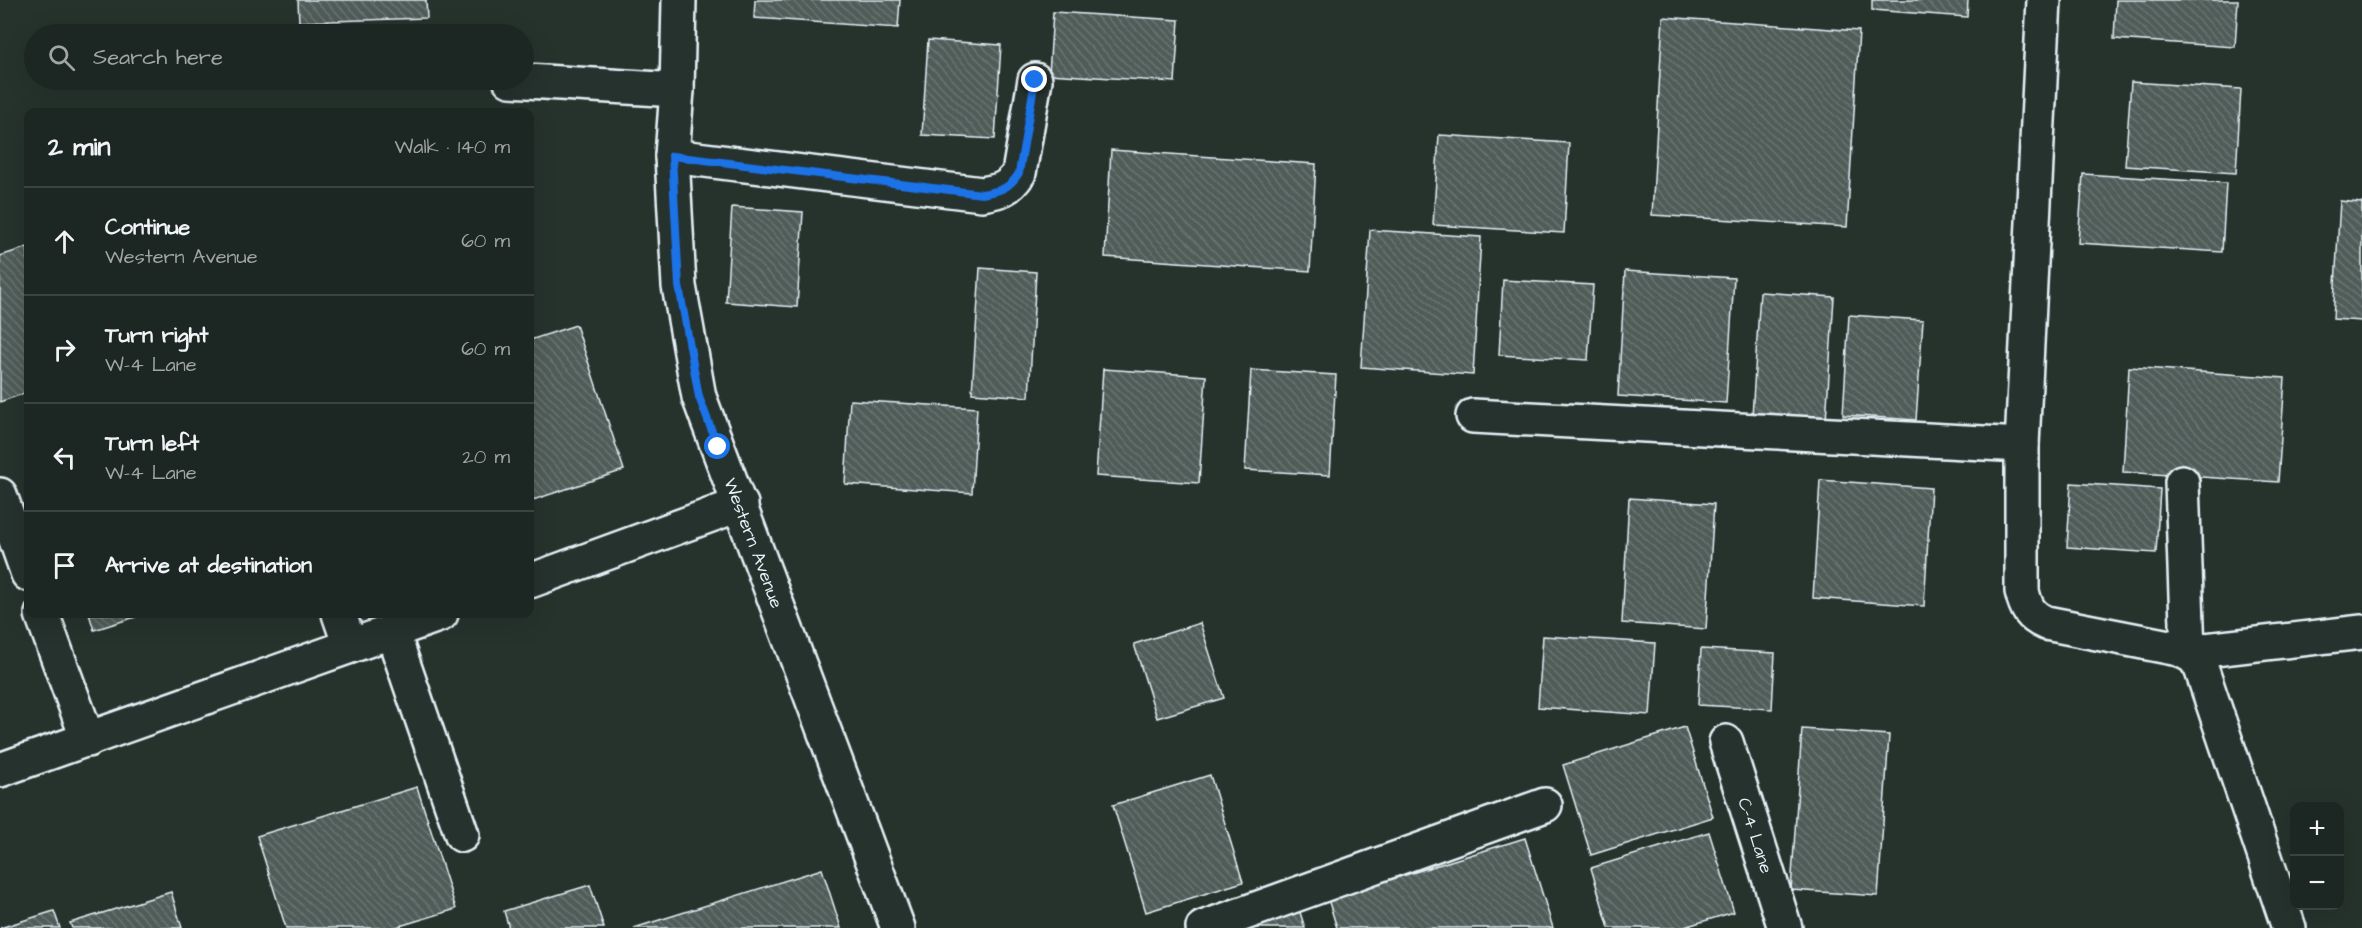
<!DOCTYPE html>
<html lang="en">
<head>
<meta charset="utf-8">
<style>
  :root { --surface:#1c2622; --page:#252e2a; --text:#f1f3f6; --muted:#a0a5a5; --line:#3a4340 }
  body { margin:0; font-family:"Architects Daughter",sans-serif; background:var(--page); color:var(--text) }
  .controls { position:absolute; right:18px; bottom:18px; display:grid; overflow:hidden; border-radius:12px; box-shadow:0 6px 24px #0002 }
  .controls button { width:54px; height:54px; display:grid; place-items:center; padding:0; border:0; border-bottom:2px solid var(--line); background:var(--surface); color:var(--text); font:30px sans-serif }
  .stop { position:absolute; width:18px; height:18px; margin:-14px; border:4px solid #1a73e8; border-radius:50%; background:#fff }
  .stop.end { background:#1a73e8; border-color:#fff; box-shadow:0 2px 6px #0008 }
  .list { margin:0; padding:0; list-style:none }
  h2 { display:flex; justify-content:space-between; align-items:center; height:78px; margin:0; padding:0 24px; font-size:26px }
  h2 small { font-size:20px; font-weight:400; color:var(--muted) }
  .list li { display:grid; grid-template-columns:39px 1fr auto; gap:18px; align-items:center; box-sizing:border-box; height:108px; padding:0 24px; border-top:2px solid var(--line) }
  .list b { display:block; font-size:22px; white-space:nowrap }
  .list p { margin:0; font-size:20px; white-space:nowrap; color:var(--muted) }
  .list em { font-size:20px; font-style:normal; color:var(--muted) }
  .icon { flex:none; width:33px; height:33px; fill:none; stroke:currentColor; stroke-width:2; stroke-linecap:round; stroke-linejoin:round }
  .map { position:relative; flex:none; width:2362px; height:928px; overflow:hidden }
  .search { position:absolute; background:var(--surface); box-shadow:0 6px 24px #0002; left:24px; top:24px; width:510px; height:66px; display:flex; align-items:center; gap:15px; box-sizing:border-box; padding:0 21px; border-radius:33px; color:var(--muted); font-size:22px }
  .panel { position:absolute; background:var(--surface); box-shadow:0 6px 24px #0002; left:24px; top:108px; width:510px; height:510px; border-radius:12px }
  .map>svg:first-child { display:block }
  .building { fill:url(#building-back-hatch); stroke:#e8f1f8; stroke-width:1.5 }
  .lines { fill:none; stroke-linecap:round; stroke-linejoin:round }
  .minor-casing { stroke:#e8f1f8; stroke-width:38 }
  .minor { stroke:#26332d; stroke-width:33 }
  .route { stroke:#1a73e8; stroke-width:8 }
  .labels { text-anchor:middle; dominant-baseline:central; stroke-width:4.5; stroke-linejoin:round; paint-order:stroke }
  .street-label { font-size:18px; fill:#e8f1f8; stroke:#26332d }
</style>
</head>
<body>
<div class="map">
<svg width="2362" height="928" viewBox="0 0 2362 928">
  <defs>
    <pattern id="building-back-hatch" width="6" height="6" patternUnits="userSpaceOnUse" patternTransform="scale(1.5)"><rect width="6" height="6" fill="#505c59"/><path d="M-1 5l2 2M0 0l6 6M5-1l2 2" fill="none" stroke="#697472"/></pattern>
  </defs>
  <rect width="100%" height="100%" fill="#26332d"/>
  <filter id="ink" filterUnits="userSpaceOnUse"><feTurbulence type="fractalNoise" baseFrequency=".0167" numOctaves="2"/><feDisplacementMap in="SourceGraphic" scale="12" xChannelSelector="R" yChannelSelector="G"/><feConvolveMatrix kernelMatrix="1 2 1 2 8 2 1 2 1" color-interpolation-filters="sRGB"/></filter>
  <g filter="url(#ink)">
    <path class="building" d="M298 0H426L427 18 299 22Z
      M755 0H900L898 28 754 18Z
      M1872 0H1968L1967 17 1872 10Z
      M2116 0H2238L2235 47 2114 39Z
      M1053 12 1179 20 1175 82 1049 74Z
      M1663 17 1859 31 1847 227 1652 215Z
      M928 40 1001 45 995 139 922 135Z
      M2131 82 2241 89 2236 173 2125 166Z
      M1439 135 1569 143 1564 233 1433 225Z
      M1111 150 1316 164 1310 271 1105 257Z
      M2083 174 2226 183 2222 252 2078 243Z
      M2340 201 2362 203V321L2333 319Z
      M732 207 803 212 797 307 726 302Z
      M1370 230 1481 237 1473 375 1361 367Z
      M28 247V392L0 402V256Z
      M980 268 1036 272 1029 397 972 393Z
      M1625 271 1734 278 1726 403 1618 396Z
      M1503 280 1593 285 1588 360 1499 355Z
      M1760 292 1834 297 1826 421 1752 416Z
      M1849 315 1923 320 1916 420 1843 415Z
      M576 325 624 470 530 501V340Z
      M2129 367 2285 378 2278 482 2123 472Z
      M1103 369 1206 376 1199 483 1096 476Z
      M1251 370 1336 375 1330 475 1245 470Z
      M850 400 977 408 972 493 845 484Z
      M1820 480 1931 488 1924 606 1813 598Z
      M2071 483 2160 489 2156 553 2067 547Z
      M1629 498 1714 504 1706 629 1622 623Z
      M89 614H145L94 630Z
      M1200 623 1224 698 1157 718 1134 644Z
      M1543 636 1655 643 1650 715 1538 707Z
      M1701 649 1775 653 1772 709 1698 705Z
      M1685 727 1713 817 1591 855 1563 765Z
      M1802 729 1889 735 1878 896 1791 890Z
      M1210 775 1243 882 1146 912 1113 805Z
      M417 787 456 909 393 928H286L257 836Z
      M1709 832 1734 912 1681 928H1609L1591 868Z
      M1525 838 1553 928H1337L1328 899Z
      M822 869 841 928H634Z
      M590 885 604 928H509L504 911Z
      M171 892 182 928H72L70 923Z
      M1297 903 1305 928H1218Z
      M54 911 60 928H0Z"/>
    <g class="lines">
      <g class="minor-casing">
        <g id="minor">
          <path id="s1" d="M679 0 677 90 672 156 679 286 699 397 898 928"/>
          <path d="M2044 0 2022 445V591C2026 608 2030 616 2046 623L2179 649 2194 657 2201 668 2289 928"/>
          <path d="M510 80 677 90"/>
          <path d="M672 156 982 194C1000 191 1009 189 1019 173L1035 80"/>
          <path d="M1473 416 2022 445"/>
          <path d="M2182 482 2188 652 2362 632"/>
          <path d="M0 495 28 574"/>
          <path d="M530 581 741 504"/>
          <path d="M42 614 88 740"/>
          <path d="M339 614 350 646"/>
          <path d="M392 631 462 835"/>
          <path id="s2" d="M1726 742 1785 928"/>
          <path d="M0 770 441 614"/>
          <path d="M1203 928 1545 805"/>
        </g>
      </g>
      <use href="#minor" class="minor"/>
    </g>
  </g>
  <g class="lines" filter="url(#ink)">
    <path class="route" d="M718 447 699 397 679 286 672 156 982 194C1000 191 1009 189 1019 173L1035 80"/>
  </g>
  <g class="labels">
    <g class="street-label">
      <text stroke="none"><textPath href="#s1" startOffset="555">Western Avenue</textPath></text>
      <text stroke="none"><textPath href="#s2" startOffset="98">C-4 Lane</textPath></text>
    </g>
  </g>
</svg>
<div class="controls">
<button>+</button>
<button>−</button>
</div>
<div class="stop" style="left:718px;top:447px"></div>
<div class="stop end" style="left:1035px;top:80px"></div>
<div class="search"><svg class="icon" aria-label="search" viewBox="0 0 24 24"><circle cx="10" cy="10" r="6"/><path d="M15 15l6 6"/></svg>Search here</div>
<section class="panel">
<h2>2 min<small>Walk · 140 m</small></h2>
<ul class="list">
<li><svg class="icon" aria-label="ahead" viewBox="0 0 24 24"><path d="M12 20V5M6 11l6-6 6 6"/></svg><div><b>Continue</b><p>Western Avenue</p></div><em>60 m</em></li>
<li><svg class="icon" aria-label="right" viewBox="0 0 24 24"><path d="M7 20v-9h11M14 6l5 5-5 5"/></svg><div><b>Turn right</b><p>W-4 Lane</p></div><em>60 m</em></li>
<li><svg class="icon" aria-label="left" viewBox="0 0 24 24"><path d="M17 20v-9H6M10 6l-5 5 5 5"/></svg><div><b>Turn left</b><p>W-4 Lane</p></div><em>20 m</em></li>
<li><svg class="icon" aria-label="arrive" viewBox="0 0 24 24"><path d="M6 21V4h12l-3 4 3 4H6"/></svg><div><b>Arrive at destination</b></div></li>
</ul>
</section>
</div>
</body>
</html>
